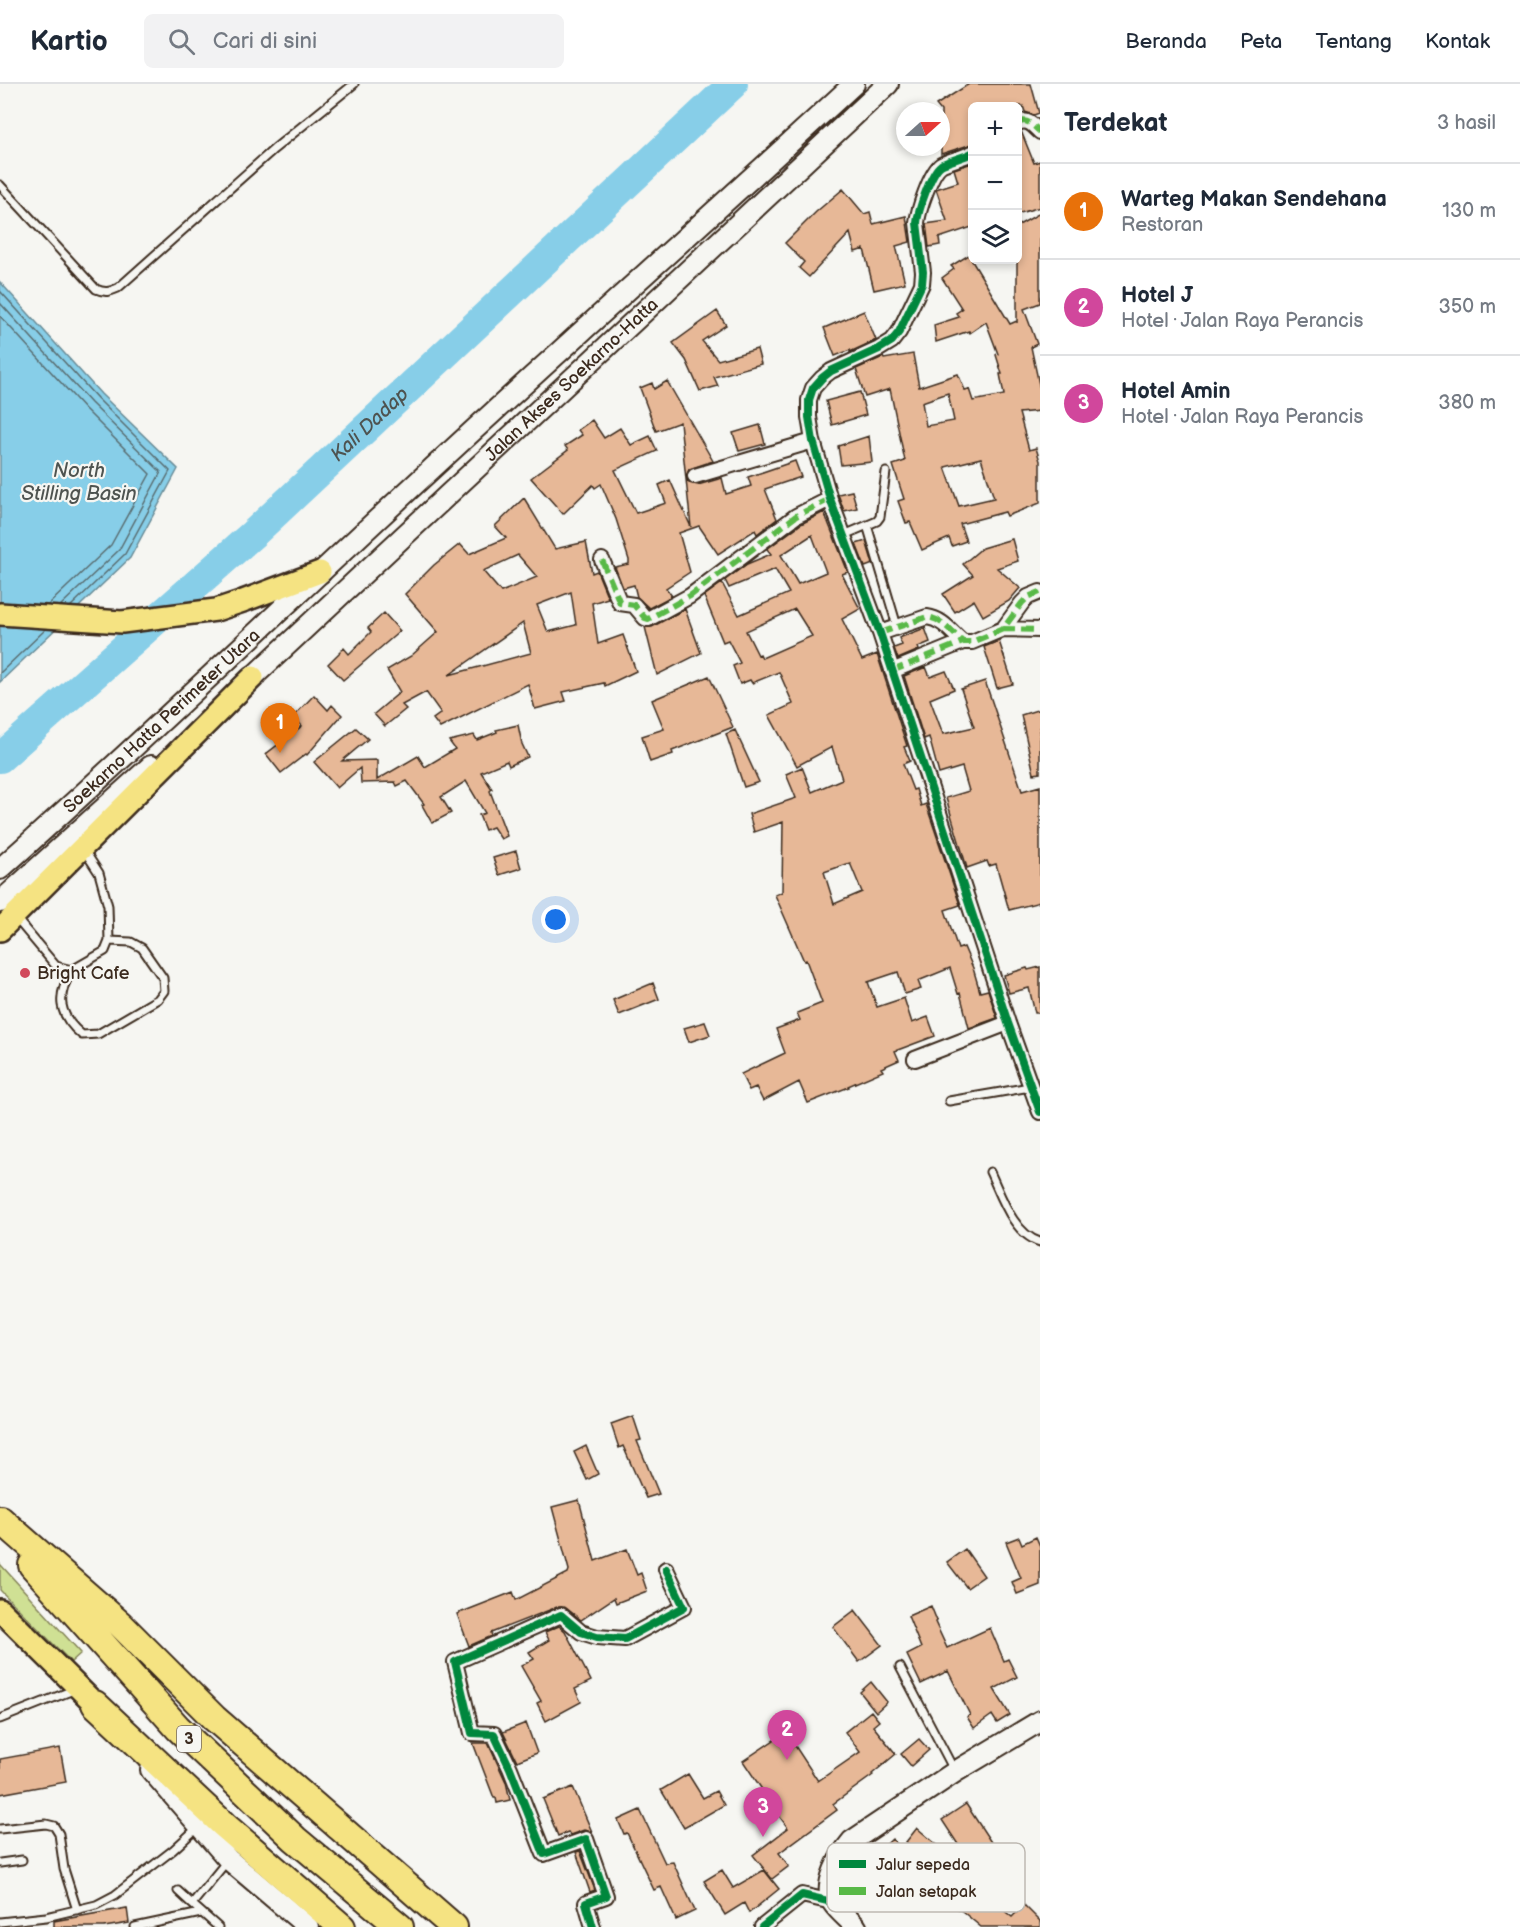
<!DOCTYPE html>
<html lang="id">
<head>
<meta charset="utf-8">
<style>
  :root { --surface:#fff; --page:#f2f2f3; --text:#1f2937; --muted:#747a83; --line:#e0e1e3; --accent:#111827 }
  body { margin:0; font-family:"Balsamiq Sans",sans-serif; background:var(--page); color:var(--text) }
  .controls { position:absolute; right:18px; top:18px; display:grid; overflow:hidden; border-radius:9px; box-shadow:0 3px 9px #0003 }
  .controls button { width:54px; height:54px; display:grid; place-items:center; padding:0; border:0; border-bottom:2px solid var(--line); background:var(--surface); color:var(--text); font:30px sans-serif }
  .compass { position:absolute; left:896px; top:18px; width:54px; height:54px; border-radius:50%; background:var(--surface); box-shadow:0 3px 9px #0003; rotate:69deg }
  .you { position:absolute; left:556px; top:836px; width:21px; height:21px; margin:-15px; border:4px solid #fff; border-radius:50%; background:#1a73e8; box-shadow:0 0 0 9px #1a73e833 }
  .badge { display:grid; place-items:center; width:39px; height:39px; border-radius:50%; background:var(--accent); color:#fff; font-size:20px; font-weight:700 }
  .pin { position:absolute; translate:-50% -50px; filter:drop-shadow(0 2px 3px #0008) }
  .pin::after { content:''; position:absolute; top:32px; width:21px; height:18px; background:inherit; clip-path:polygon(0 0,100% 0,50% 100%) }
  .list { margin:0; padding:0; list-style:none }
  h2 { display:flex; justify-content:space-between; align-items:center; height:78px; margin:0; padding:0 24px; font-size:26px }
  h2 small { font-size:20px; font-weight:400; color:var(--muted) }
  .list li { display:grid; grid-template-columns:39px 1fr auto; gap:18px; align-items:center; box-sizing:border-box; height:96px; padding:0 24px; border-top:2px solid var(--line) }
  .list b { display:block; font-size:22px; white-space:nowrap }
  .list p { margin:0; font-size:20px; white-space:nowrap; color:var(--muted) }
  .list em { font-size:20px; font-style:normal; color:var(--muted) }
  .icon { flex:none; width:33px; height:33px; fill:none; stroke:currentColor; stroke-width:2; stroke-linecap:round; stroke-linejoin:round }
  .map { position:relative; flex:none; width:1040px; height:1843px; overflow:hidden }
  header { display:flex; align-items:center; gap:36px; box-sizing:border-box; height:84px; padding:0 30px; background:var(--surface); border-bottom:2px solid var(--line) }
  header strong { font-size:28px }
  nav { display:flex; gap:33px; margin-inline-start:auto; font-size:21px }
  .search { width:420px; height:54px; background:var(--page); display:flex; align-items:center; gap:15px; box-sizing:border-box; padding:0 21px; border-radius:9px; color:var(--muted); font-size:22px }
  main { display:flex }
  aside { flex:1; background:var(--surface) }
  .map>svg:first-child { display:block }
  .green { fill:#cfe094; stroke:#858559; stroke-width:1.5 }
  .water { fill:#87cee8; stroke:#698c97; stroke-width:1.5 }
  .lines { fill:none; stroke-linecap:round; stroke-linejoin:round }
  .shore { stroke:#596c6f; stroke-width:1.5 }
  .river { stroke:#87cee8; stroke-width:30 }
  .building { fill:#e7b897; stroke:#3b2a1e; stroke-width:1.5; fill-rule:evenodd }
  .lane-casing { stroke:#3b2a1e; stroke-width:11 }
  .street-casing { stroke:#3b2a1e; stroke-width:18 }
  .secondary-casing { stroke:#3b2a1e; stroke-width:24 }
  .primary-casing { stroke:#3b2a1e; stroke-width:26 }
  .highway-casing { stroke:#3b2a1e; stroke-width:30 }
  .lane { stroke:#f6f6f2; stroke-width:7 }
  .street { stroke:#f6f6f2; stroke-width:14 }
  .secondary { stroke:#f6f6f2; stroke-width:20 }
  .primary { stroke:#f5e382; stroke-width:21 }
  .highway { stroke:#f5e382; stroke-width:26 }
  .quiet { stroke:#58b947; stroke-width:6; stroke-dasharray:12 6; stroke-linecap:butt }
  .cycleway-casing { stroke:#f6f6f2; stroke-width:11 }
  .cycleway { stroke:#00873e; stroke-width:8 }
  .poi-dot { fill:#d1495b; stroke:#f6f6f2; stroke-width:2 }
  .labels { text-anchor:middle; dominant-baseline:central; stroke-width:4.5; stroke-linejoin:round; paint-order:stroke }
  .shield { fill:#f6f6f2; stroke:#73675e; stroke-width:1.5 }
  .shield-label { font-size:16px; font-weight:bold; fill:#3b2a1e }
  .street-label { font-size:18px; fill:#3b2a1e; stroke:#f6f6f2 }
  .poi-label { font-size:18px; fill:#3b2a1e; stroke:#f6f6f2; text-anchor:start }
  .water-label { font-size:20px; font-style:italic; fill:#4e5350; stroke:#f6f6f2 }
  .key { fill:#f6f6f2; stroke:#beb9b2; stroke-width:1.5 }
  .key-label { font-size:16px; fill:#3b2a1e }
</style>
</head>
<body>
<header>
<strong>Kartio</strong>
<div class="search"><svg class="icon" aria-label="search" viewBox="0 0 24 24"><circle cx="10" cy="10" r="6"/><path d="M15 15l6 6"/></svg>Cari di sini</div>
<nav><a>Beranda</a><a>Peta</a><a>Tentang</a><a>Kontak</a></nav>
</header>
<main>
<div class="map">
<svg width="1040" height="1843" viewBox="0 0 1040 1843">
  <rect width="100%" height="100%" fill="#f6f6f2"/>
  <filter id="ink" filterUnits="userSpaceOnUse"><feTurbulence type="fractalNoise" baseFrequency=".0167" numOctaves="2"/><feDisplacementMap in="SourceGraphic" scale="12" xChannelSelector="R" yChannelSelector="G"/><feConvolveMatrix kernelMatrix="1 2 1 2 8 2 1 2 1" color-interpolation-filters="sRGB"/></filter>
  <g filter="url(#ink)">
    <path class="green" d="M0 1480 81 1569 71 1578 0 1506Z"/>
    <path class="water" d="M0 198 101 310 178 385 130 474 0 598Z"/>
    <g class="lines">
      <path class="shore" d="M0 207 97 314 170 387 125 470 70 523
        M0 219 91 319 161 388 119 466 60 522
        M0 232 85 325 150 390 111 461 48 521
        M0 589 46 545"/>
      <path class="river" id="s1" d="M0 674 253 450 733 0"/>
    </g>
    <path class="building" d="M969 0H1031L1039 29 1034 31 1025 28 1023 22H972V60L941 70V27L936 21Z
      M1021 47 1034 79 1040 77V123L1017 130V48Z
      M972 79V143L939 154 940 161 929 163 926 140 947 137 936 105 958 98 954 85Z
      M843 105 864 130 870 128 873 140 906 132 910 158 896 162 905 199 874 206 864 165 855 168 850 149 809 193 799 184 804 178 785 159 816 128Z
      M1040 129V219L1024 225 1037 260 1031 263 1040 305V327L1019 329 1029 366 1036 364 1040 377V419L1007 432 1005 428 960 440 966 457 952 462 949 454 922 466 910 438 906 439 898 417 904 415 893 381 905 377 890 305 865 313 856 285 883 273 884 275 913 270 919 303 958 290 965 306 969 305 973 317 1004 311 1000 290H1002L996 271 998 270 986 238 970 249 969 247 936 258 934 241 959 233 956 229 962 225 942 194 954 185 951 182 972 169V177L1010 240 1017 237V239V142ZM948 309 954 337 926 342 922 318ZM981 374 994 414 959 422 945 383Z
      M717 227 726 241 702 257 718 276 757 265 761 280 714 293 718 302 700 307 686 276 673 259Z
      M864 227 876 256 850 268V266L835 272 824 244Z
      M667 297 713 377 689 385 686 394 689 399 698 401 722 394 726 410 751 402 748 393 795 377 801 393 765 405 777 435 757 450 755 446 718 470 699 442 679 449 690 488 666 504 672 512 649 524 637 513 634 501 623 504 615 483 629 480V476L616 435 601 400 595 404 593 401 563 430 531 394 568 366 565 362 582 351 578 346 592 336 604 354 620 344 631 361 650 352 657 367 615 386 636 429 666 419 659 401 670 396 691 443 680 338 656 347 640 304 652 299 654 305Z
      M860 308 866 331 832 341 826 317Z
      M760 341 765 360 739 367 733 349Z
      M869 352 872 378 841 381 838 362Z
      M852 407 857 424 844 427 838 410Z
      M524 414 555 465 586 458 592 489 597 487 608 514 592 519 598 560 623 551 636 587 605 602 604 599 563 608 566 617 535 625 528 600 440 644 433 635 441 629 426 608 402 621 406 625 385 642 374 630 400 608 387 586 411 572 438 548 405 510 434 481 460 460 469 470 506 454 495 442ZM518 471 537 493 501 508 483 487ZM571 508 576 541 548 548 537 521ZM523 539 531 569 449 591Z
      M824 428 848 488 842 490 860 525 842 535 862 576 877 570 907 662 904 663 910 677 903 680 913 706 916 705 921 722 926 720 960 821 945 826 958 865 964 863 973 884 980 908 988 906 997 934 969 944 960 909 958 910 950 884 918 897 921 905 905 910 898 888 868 898 877 923 904 914 912 939 928 933 935 952 895 967 899 976 881 984 883 987 848 1002 849 1003 808 1019 799 998 763 1017 756 1003 749 1006 741 990 785 969 776 945 800 936 797 929 822 919 806 876 804 877 775 811 782 808 783 738 754 748 749 730 796 714 786 690 802 683 812 708 842 695 832 663 797 682 769 631 793 620 779 588 752 599 750 596 740 600 733 582 740 579 728 556 723 558 704 512 722 499 739 531 789 509 775 485 729 504 725 496 747 480 771 470 767 465 801 440ZM812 451 826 488 798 500 781 471ZM795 525 812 552 762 574 760 570 758 571 746 547ZM850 779 862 808 834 820 824 788Z
      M1012 455 1018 477 997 484 1020 504 1009 517 983 532 974 516 955 528 943 510 973 491 963 480 982 464Z
      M866 457 873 480 865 483 856 460Z
      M685 525 701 569 657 591 645 543H652Z
      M384 529 400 547 343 596 328 580 344 564 349 570 371 548 368 544Z
      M925 544 930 558 918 563 919 566 898 575 894 564 902 561 899 554Z
      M999 557 1013 600 997 604 984 563Z
      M926 583 930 593 946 587 954 605 930 615 943 650 974 643 961 605 985 597 1022 707 1040 702V818L1009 826 996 780 989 782 987 777 967 784 946 714 969 707 962 683 939 690 929 653 924 655 904 592Z
      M709 592 733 643 672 667 673 670 650 678 642 652 664 645 652 616Z
      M314 611 328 626 332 621 342 631 307 671 306 670 281 689 266 670 302 642 293 633Z
      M1040 625V689L1034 690 1021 631Z
      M518 641 522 660 528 673 509 682 507 677 481 688 492 705 490 707 507 752 501 755 493 743 485 746 479 731 485 729 466 697 441 713 451 729 432 739 422 721 424 720 407 697 397 702 395 698 361 699 360 684 337 704 314 678 356 644 368 655 342 677 377 676V696L418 672 425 683 455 665 449 657 474 651 477 656 497 648 496 646Z
      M735 646 759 698 744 703 726 650Z
      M516 767 521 784 499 791 493 774Z
      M1040 883V929H1035L1029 904 1009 909 1004 891 1027 884 1028 886Z
      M653 899 659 915 619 931 613 916Z
      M705 938 710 951 689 958 684 944Z
      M633 1332 641 1356 637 1357 659 1410 646 1414 623 1362 619 1364 611 1340Z
      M586 1362 598 1390 587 1396 574 1368Z
      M579 1416 595 1477 627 1465 637 1491 641 1489 647 1507 616 1519 614 1514 581 1536 566 1524 557 1523 491 1549 492 1552 469 1562 457 1530 513 1508 516 1516 568 1489 569 1486 552 1423Z
      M1019 1453 1022 1460 1036 1453 1040 1462V1501L1017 1510 1012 1498 1021 1494 1006 1458Z
      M965 1465 984 1492 967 1504 947 1478Z
      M931 1522 937 1537 935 1538 947 1564 990 1544 1004 1577 1008 1575 1017 1593 994 1605 1010 1631 997 1639 992 1631 974 1644 967 1633 970 1631 948 1587 921 1600 907 1571 921 1564 908 1532Z
      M855 1526 882 1561 859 1578 833 1543Z
      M559 1542 565 1547 591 1597 575 1605 581 1618 546 1637 537 1619 541 1617 521 1582 534 1575 529 1568 549 1556 545 1548Z
      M871 1598 887 1618 876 1628 860 1608Z
      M871 1627 879 1637 873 1642 896 1670 872 1690 873 1691 833 1720 837 1726 779 1769 789 1782 772 1795 753 1771 788 1744 764 1711 765 1710 743 1677 786 1648 818 1697 860 1668 845 1648Z
      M526 1639 537 1669 517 1677 503 1648Z
      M919 1655 929 1666 911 1682 901 1670Z
      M473 1659H488L506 1698 510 1716 497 1719 496 1714H494Z
      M60 1664 66 1698 0 1710V1675Z
      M688 1690 703 1714 716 1707 724 1721 684 1744 661 1706Z
      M573 1703 592 1748 584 1746 570 1751 568 1748 558 1752 543 1715Z
      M966 1720 1002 1775 978 1791 942 1736Z
      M640 1726 665 1779 673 1778 695 1827 676 1836 661 1803 654 1806 627 1749 624 1750 618 1736Z
      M917 1744 975 1793 968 1797 1012 1833 1024 1821 1040 1837V1843H981L962 1827 936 1812 933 1817 913 1804 930 1778 906 1758Z
      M892 1755 906 1769 889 1785 875 1771Z
      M580 1767 595 1806 590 1808 576 1768Z
      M722 1786 733 1804 764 1786 779 1805 749 1829 744 1819 725 1831 704 1797Z
      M127 1824 129 1839 104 1843H54V1837Z"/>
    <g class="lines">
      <g class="lane-casing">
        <path id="lane" d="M0 101 96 205C105 209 109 208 118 204L274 65 354 0
          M867 441 897 542
          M844 451 877 437 880 433 886 388
          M15 833 56 882 72 886 105 867 109 857 108 822 99 789 84 766
          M72 886C56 912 58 931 82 951L98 950 158 915 164 907 163 894 142 864 131 858 109 857
          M949 1017 1030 1003
          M990 1088C1001 1111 1013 1150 1040 1158
          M900 1583 954 1686
          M0 1635 76 1605
          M0 1745 46 1740 54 1742 59 1750 64 1785 77 1826
          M0 1779 22 1776
          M178 1807 192 1820
          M0 1838 46 1833 96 1821 115 1811 173 1766 197 1744
          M135 1843 201 1829
          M218 1843 192 1820 227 1777"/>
      </g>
      <g class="street-casing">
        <path id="street" d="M1018 39C1027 34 1033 41 1040 48
          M972 69C965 73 945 78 941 81 931 88 918 127 917 139L923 188 922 200 899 248 892 257 879 265 831 287 822 294 813 304 809 316V333L813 357 830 415 880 549 1008 939 1040 1028
          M695 392 813 357
          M602 476 620 519 634 521 645 534 648 535 690 512 796 432 830 415
          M1003 545 1040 546
          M880 549 927 533C943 535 951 548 963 558
          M892 587 963 558H972L1003 545 1022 519 1028 513 1040 508
          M915 975 1008 939
          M593 1843 586 1819 606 1812 586 1755 544 1770 510 1684 494 1650 472 1649 455 1578 561 1531 581 1548 597 1553 625 1555 684 1523 666 1485
          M762 1843 802 1811 832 1818"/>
      </g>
      <g class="secondary-casing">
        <g id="secondary">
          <path id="s2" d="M241 604 888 0"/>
          <path id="s3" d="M0 785C144 657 282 523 423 393 566 260 711 132 854 0"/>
          <path d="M0 818 151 682"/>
          <path d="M151 1686 228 1775 308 1843"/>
          <path d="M856 1843C849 1835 838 1827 833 1819 822 1801 841 1770 852 1757L955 1688 1040 1637"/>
        </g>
      </g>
      <g class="primary-casing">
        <path id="primary" d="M0 530 122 538 216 526 243 517 320 488
          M0 846 253 593
          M0 1526 95 1620"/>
      </g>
      <g class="highway-casing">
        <path id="highway" d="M0 1435 120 1540 214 1634 454 1843
          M32 1481 178 1644 295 1755 400 1843
          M95 1620 224 1741 342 1843"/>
      </g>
      <use href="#lane" class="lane"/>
      <use href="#street" class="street"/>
      <use href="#secondary" class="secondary"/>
      <use href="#primary" class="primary"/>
      <use href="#highway" class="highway"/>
      <path class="quiet" d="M1018 39C1027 34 1033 41 1040 48
        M602 476 620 519 634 521 645 534 648 535 690 512 796 432 830 415
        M1003 545 1040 546
        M880 549 927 533C943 535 951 548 963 558
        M892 587 963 558H972L1003 545 1022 519 1028 513 1040 508"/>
      <g class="cycleway-casing">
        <path id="cycleway" d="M972 69C965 73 945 78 941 81 931 88 918 127 917 139L923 188 922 200 899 248 892 257 879 265 831 287 822 294 813 304 809 316V333L813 357 830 415 880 549 1008 939 1040 1028
          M593 1843 586 1819 606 1812 586 1755 544 1770 510 1684 494 1650 472 1649 455 1578 561 1531 581 1548 597 1553 625 1555 684 1523 666 1485
          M762 1843 802 1811 832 1818"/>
      </g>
      <use href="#cycleway" class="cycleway"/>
    </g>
  </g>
  <circle class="poi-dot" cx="25" cy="889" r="6"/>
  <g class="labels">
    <rect class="shield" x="177" y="1642" width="24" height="26" rx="4.5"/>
    <g class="shield-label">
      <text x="189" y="1655">3</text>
    </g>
    <g class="street-label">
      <text stroke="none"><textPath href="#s2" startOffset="452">Jalan Akses Soekarno-Hatta</textPath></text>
      <text stroke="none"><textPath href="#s3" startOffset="219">Soekarno Hatta Perimeter Utara</textPath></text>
    </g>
    <g class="poi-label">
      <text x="37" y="889">Bright Cafe</text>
    </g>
    <g class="water-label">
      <text stroke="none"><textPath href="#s1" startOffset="498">Kali Dadap</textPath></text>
      <text x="79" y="387">North<tspan x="79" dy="23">Stilling Basin</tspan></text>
    </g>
  </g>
  <rect x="827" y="1759" width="198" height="69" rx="9" class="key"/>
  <rect x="839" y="1776" width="27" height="8" fill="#00873e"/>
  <rect x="839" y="1803" width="27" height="8" fill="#58b947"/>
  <g class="key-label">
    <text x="876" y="1786">Jalur sepeda</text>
    <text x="876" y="1813">Jalan setapak</text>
  </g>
</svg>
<div class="controls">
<button>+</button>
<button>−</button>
<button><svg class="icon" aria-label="layers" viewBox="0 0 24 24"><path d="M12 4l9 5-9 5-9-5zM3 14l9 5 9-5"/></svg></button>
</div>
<svg class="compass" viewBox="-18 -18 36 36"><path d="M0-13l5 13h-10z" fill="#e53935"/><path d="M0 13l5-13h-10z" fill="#747a83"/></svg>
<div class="you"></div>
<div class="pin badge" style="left:280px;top:669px;background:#e8710a">1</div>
<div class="pin badge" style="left:787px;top:1676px;background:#d1479c">2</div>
<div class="pin badge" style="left:763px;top:1753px;background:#d1479c">3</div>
</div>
<aside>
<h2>Terdekat<small>3 hasil</small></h2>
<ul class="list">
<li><span class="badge" style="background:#e8710a">1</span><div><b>Warteg Makan Sendehana</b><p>Restoran</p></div><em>130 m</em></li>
<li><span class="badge" style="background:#d1479c">2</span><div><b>Hotel J</b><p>Hotel · Jalan Raya Perancis</p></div><em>350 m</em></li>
<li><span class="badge" style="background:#d1479c">3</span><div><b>Hotel Amin</b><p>Hotel · Jalan Raya Perancis</p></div><em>380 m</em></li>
</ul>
</aside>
</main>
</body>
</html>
